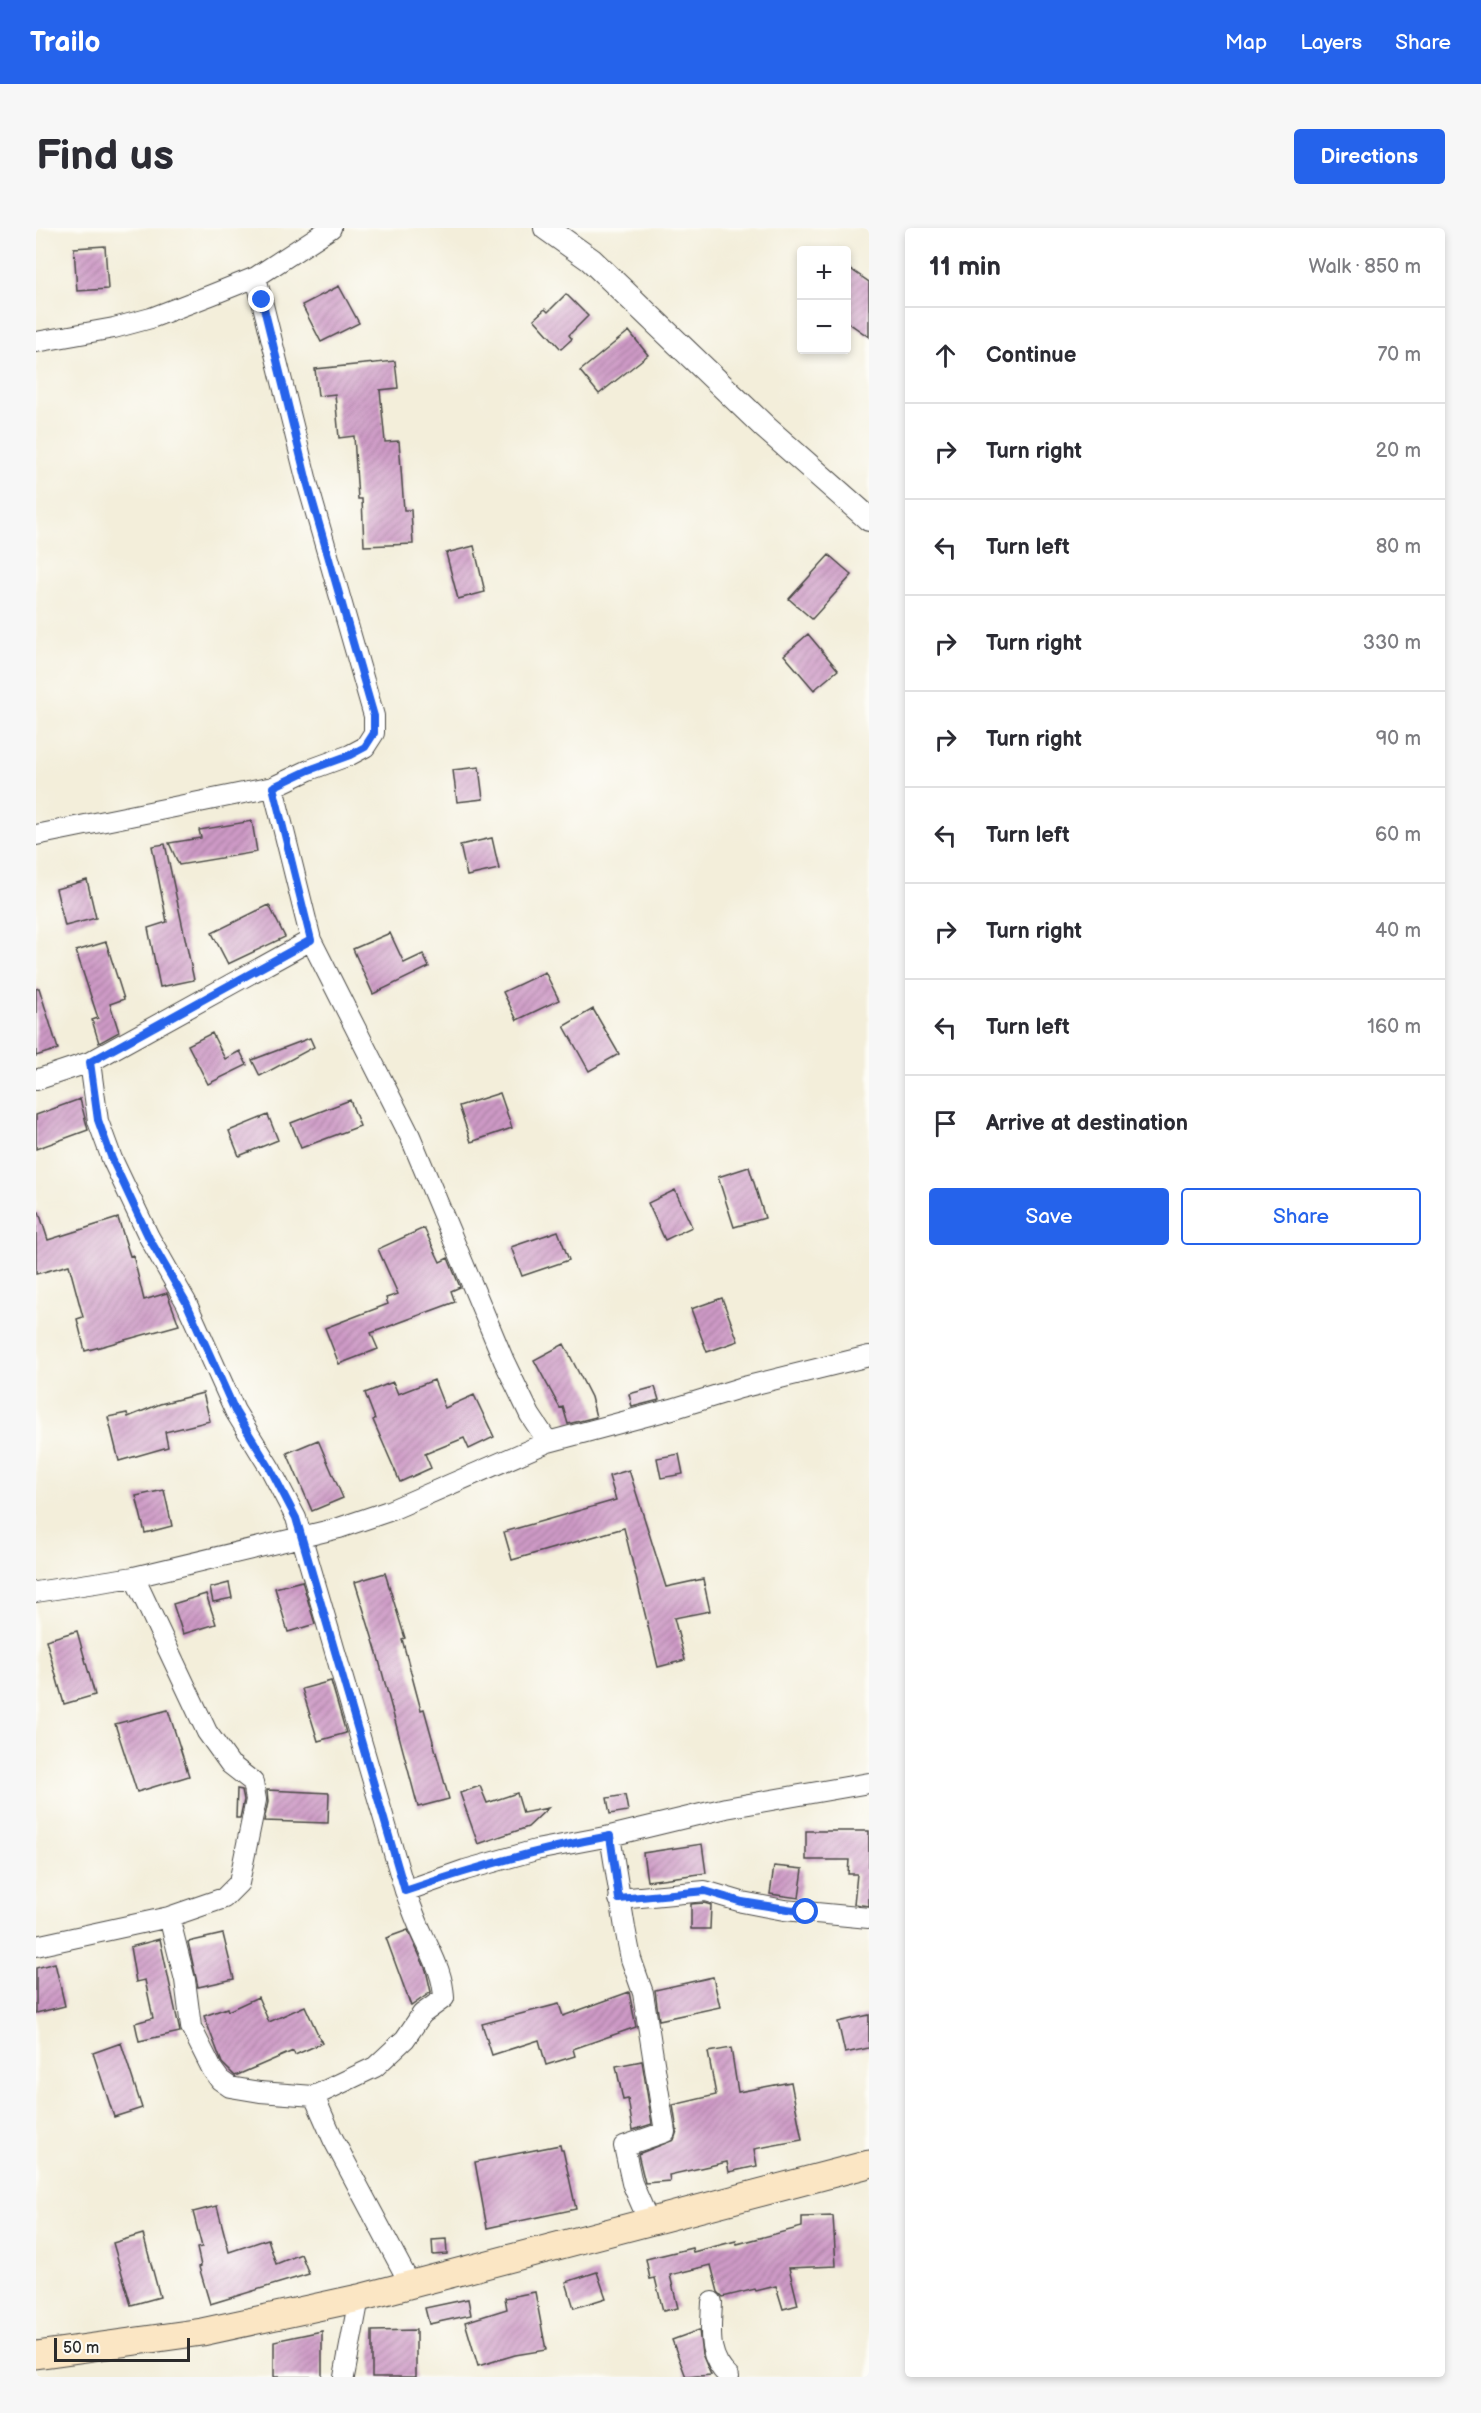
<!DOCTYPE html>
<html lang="en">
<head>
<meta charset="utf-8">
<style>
  :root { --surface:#fff; --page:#f7f7f7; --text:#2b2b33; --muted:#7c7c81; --line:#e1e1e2; --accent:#2563eb }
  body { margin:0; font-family:"Balsamiq Sans",sans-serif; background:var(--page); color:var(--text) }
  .controls { position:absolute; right:18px; top:18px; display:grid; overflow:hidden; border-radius:6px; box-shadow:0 3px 9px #0003 }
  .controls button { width:54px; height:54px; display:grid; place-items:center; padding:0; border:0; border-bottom:2px solid var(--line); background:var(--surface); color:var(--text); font:30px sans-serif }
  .scale { position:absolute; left:18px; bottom:15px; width:136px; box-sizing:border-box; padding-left:6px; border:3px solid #2b2b2b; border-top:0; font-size:16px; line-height:21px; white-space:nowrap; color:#2b2b2b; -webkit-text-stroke:4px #fdfcf7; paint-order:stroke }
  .stop { position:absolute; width:18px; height:18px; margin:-14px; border:4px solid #2563eb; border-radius:50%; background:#fff }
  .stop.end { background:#2563eb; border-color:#fff; box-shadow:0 2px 6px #0008 }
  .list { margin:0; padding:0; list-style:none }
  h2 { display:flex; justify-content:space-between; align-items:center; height:78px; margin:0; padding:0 24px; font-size:26px }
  h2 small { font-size:20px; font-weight:400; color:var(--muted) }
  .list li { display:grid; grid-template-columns:39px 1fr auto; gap:18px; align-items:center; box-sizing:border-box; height:96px; padding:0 24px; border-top:2px solid var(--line) }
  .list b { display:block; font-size:22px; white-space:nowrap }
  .list em { font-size:20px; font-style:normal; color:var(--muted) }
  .actions { display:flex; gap:12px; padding:18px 24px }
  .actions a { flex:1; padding:14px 0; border:2px solid var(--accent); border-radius:6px; text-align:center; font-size:21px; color:var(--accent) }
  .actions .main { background:var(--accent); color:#fff }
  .icon { flex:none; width:33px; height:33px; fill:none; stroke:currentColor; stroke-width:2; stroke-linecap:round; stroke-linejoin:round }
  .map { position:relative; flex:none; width:833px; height:2149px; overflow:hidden; border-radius:6px }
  header { display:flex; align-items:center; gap:36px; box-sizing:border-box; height:84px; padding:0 30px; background:var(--accent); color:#fff }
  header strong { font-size:28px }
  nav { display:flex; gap:33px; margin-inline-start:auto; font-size:21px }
  .intro { display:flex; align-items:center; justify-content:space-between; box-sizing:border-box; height:144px; padding:0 36px }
  h1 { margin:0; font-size:42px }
  .button { padding:15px 27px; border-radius:6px; background:var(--accent); color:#fff; font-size:21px; font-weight:700 }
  main { display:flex; gap:36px; padding:0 36px }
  aside { flex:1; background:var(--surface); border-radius:6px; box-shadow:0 3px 9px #0003 }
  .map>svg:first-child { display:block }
  .building { fill:url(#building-hatch) }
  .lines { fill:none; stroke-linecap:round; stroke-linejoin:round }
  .minor-casing { stroke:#494845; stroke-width:22 }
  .tertiary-casing { stroke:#494845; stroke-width:26 }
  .secondary-casing { stroke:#494845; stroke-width:29 }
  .minor { stroke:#fff; stroke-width:20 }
  .tertiary { stroke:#fff; stroke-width:24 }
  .secondary { stroke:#fbe6c4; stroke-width:27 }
  .route { stroke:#2563eb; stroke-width:8 }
</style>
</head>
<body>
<header>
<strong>Trailo</strong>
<nav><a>Map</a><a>Layers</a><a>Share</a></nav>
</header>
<div class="intro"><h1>Find us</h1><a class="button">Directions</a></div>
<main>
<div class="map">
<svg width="833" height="2149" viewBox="0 0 833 2149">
  <defs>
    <pattern id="building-hatch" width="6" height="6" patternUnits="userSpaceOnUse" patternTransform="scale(1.5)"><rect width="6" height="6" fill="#ce9ac6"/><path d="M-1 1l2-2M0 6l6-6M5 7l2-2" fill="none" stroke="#a77ea1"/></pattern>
  </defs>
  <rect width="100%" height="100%" fill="#fdfcf7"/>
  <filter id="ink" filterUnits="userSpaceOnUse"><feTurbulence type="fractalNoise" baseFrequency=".0167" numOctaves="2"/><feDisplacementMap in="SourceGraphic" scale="12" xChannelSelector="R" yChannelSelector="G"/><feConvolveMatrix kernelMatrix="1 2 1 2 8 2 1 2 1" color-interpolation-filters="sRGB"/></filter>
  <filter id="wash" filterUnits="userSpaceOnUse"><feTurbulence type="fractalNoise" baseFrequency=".008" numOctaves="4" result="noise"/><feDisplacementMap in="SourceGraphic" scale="24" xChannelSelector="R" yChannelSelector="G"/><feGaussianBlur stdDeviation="1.35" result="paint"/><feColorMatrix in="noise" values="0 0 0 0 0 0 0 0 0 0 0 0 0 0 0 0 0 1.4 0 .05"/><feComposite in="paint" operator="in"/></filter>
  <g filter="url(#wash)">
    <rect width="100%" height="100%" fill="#f3eeda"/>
    <g id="blocks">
      <path class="building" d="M69 18 72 61 41 63 38 20Z
        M810 38 833 54V109L810 93Z
        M303 58 323 95 285 114 266 77Z
        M530 66 552 88 533 107 536 111 525 121 498 91 509 81 512 84Z
        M593 103 612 127 563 166 544 143Z
        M359 133 362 160 344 162 349 214 363 213 368 282H375L377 316 328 318 326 271H322L318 208 303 210 299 166 282 168 279 141Z
        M438 318 449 364 422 371 410 325Z
        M793 327 816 347 776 391 753 371Z
        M772 406 802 442 778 462 748 427Z
        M443 539 447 571 421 574 417 542Z
        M216 593 221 624 143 637 133 615 165 610 163 602Z
        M456 610 463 641 431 648 424 617Z
        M129 616 158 752 124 759 112 700 131 694 116 618Z
        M51 652 60 690 29 698 20 661Z
        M233 677 249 709 192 736 176 705Z
        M354 705 368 735 387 726 393 739 337 766 317 721Z
        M70 714 88 771 74 776 83 804 63 815 56 792 62 790 40 723Z
        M509 744 523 772 481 792 467 764Z
        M3 760 22 821 0 828V761Z
        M557 781 583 826 553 843 528 798Z
        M176 805 189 831 204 823 211 837 172 856 152 817Z
        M274 810 278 819 224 848 216 832Z
        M464 865 476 900 435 914 423 878Z
        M44 871 52 902 0 921V887Z
        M314 872 324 898 265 920 255 895Z
        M232 887 242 912 203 928 193 903Z
        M713 939 729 990 698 999 682 949Z
        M639 962 656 999 629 1012 612 975Z
        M0 984H3L12 1012 82 990 94 1028 97 1027 108 1072 131 1065 143 1097 49 1123 41 1091 47 1089 33 1037 0 1046Z
        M388 1000 404 1034 412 1030 424 1059 415 1063 419 1074 335 1105 342 1121 303 1136 289 1100 352 1076 350 1070 362 1066 342 1021Z
        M522 1003 533 1032 486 1048 475 1019Z
        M686 1070 702 1113 671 1124 655 1081Z
        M528 1116 555 1169 560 1189 532 1196 527 1179 524 1180 498 1132Z
        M398 1152 409 1180 438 1167 458 1209 433 1221 428 1210 389 1226 395 1240 364 1254 337 1192 339 1191 329 1165 357 1154 362 1166Z
        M619 1159 623 1172 596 1179 593 1166Z
        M167 1165 174 1193 129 1204 132 1219 83 1233 72 1189 91 1185 92 1189 124 1176Z
        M282 1212 307 1270 276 1283 251 1225Z
        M643 1226 647 1246 625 1250 621 1230Z
        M593 1242 630 1359 667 1351 674 1383 638 1390 649 1432 622 1439 588 1300 476 1332 468 1304 580 1272 573 1248Z
        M128 1262 136 1298 109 1305 100 1268Z
        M349 1345 369 1410 366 1411 385 1482 388 1481 413 1571 382 1579 341 1425 319 1354Z
        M266 1353 279 1396 252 1404 239 1360Z
        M193 1355 196 1370 177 1374 174 1360Z
        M170 1366 180 1396 147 1406 137 1376Z
        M41 1403 59 1467 28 1476 10 1412Z
        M295 1453 310 1505 282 1513 266 1461Z
        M132 1482 153 1548 101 1564 79 1496Z
        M444 1558 451 1575 481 1565 487 1585 512 1580 492 1599 442 1616 424 1565Z
        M201 1561 206 1562 208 1572 204 1590H200Z
        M231 1562 293 1565 292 1595 228 1593 232 1574Z
        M589 1567 592 1583 574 1586 571 1570Z
        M770 1603H833V1678L818 1676 821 1646H812L813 1632H770Z
        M666 1616 670 1645 611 1653 607 1625Z
        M738 1638 767 1641 763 1670 734 1666Z
        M668 1675 675 1677 674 1701H655V1676Z
        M372 1702 390 1742 395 1764 375 1778 350 1710Z
        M187 1706 198 1751 162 1759 152 1714Z
        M124 1711 144 1804 103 1813 99 1795 117 1790 109 1752 100 1754 94 1719Z
        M19 1735 29 1778 0 1785V1740Z
        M677 1749 684 1779 623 1792 619 1762Z
        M593 1764 600 1799 537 1821 539 1828 510 1837 503 1812 456 1827 446 1796 523 1776 527 1788Z
        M222 1769 233 1794 269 1778 286 1815 259 1827 257 1823 199 1848 186 1835 168 1788 191 1780 192 1783Z
        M833 1787V1820L809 1825 802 1794Z
        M85 1815 106 1880 78 1889 57 1825Z
        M695 1820 702 1864 755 1854 766 1912 718 1921 721 1938 693 1944 691 1934 633 1947 634 1953 609 1955 602 1926 638 1912 641 1903 637 1877 680 1867 672 1824Z
        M606 1833 616 1896 597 1902 592 1871 587 1872 580 1838Z
        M524 1917 525 1922H527L540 1981 451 2000 439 1934Z
        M181 1978 193 2024 232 2011 240 2036 265 2026 273 2046 174 2076 163 2039 165 2038 161 2020 166 2019 157 1984Z
        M797 1988 800 2038 753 2040 762 2077 747 2081 740 2058 720 2063 719 2061 687 2069 682 2064 675 2037 634 2047 642 2080 627 2083 619 2050 614 2051 610 2031 656 2020 657 2024 700 2013 701 2016 766 1999V1989Z
        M107 2006 124 2069 95 2077 77 2015Z
        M410 2011 411 2026 397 2027 396 2012Z
        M561 2044 570 2070 538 2080 530 2054Z
        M499 2064 510 2122 479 2127 442 2138 429 2094 471 2081 469 2070Z
        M432 2071 435 2087 393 2096 389 2080Z
        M380 2102V2149H336V2103Z
        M663 2102 666 2126 675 2147 650 2149 636 2112Z
        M286 2103V2149H238V2113Z"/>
    </g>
  </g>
  <g filter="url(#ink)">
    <use href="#blocks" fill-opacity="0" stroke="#494845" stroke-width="1.5"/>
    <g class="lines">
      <g class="minor-casing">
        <path id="minor" d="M0 114 78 100 115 90 175 67 220 49 295 0
          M237 559 275 712 374 908 468 1133 494 1187 512 1214
          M0 607 237 559 273 542 314 527 329 519 338 505V488L271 254 220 49
          M54 834 62 893 76 931 113 1009 150 1074 199 1183 235 1242 260 1290 369 1663C375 1677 380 1693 387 1707 397 1729 407 1746 408 1770L386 1786 369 1811 339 1839 278 1868 224 1864 194 1859 184 1852 176 1841 155 1799 149 1752 133 1689
          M0 852 54 834 275 712
          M0 1364 98 1349 303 1300 353 1283 512 1214 636 1181 704 1160 833 1128
          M574 1608 589 1700 595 1731 607 1765 629 1904 588 1918 596 1955 613 1994
          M369 1663 429 1642 500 1622 574 1608 690 1580 833 1555
          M583 1671 669 1663 706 1674 748 1682 833 1690
          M0 1718 133 1689 188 1670 203 1655 220 1572 217 1554 194 1536 171 1504 98 1349
          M278 1868 297 1911 374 2056
          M676 2074C675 2103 670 2128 693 2149
          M308 2149 323 2070"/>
      </g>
      <g class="tertiary-casing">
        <path id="tertiary" d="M510 0 555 32 730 200 833 291"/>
      </g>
      <g class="secondary-casing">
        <path id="secondary" d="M0 2127 166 2104 323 2070 833 1936"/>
      </g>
      <use href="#minor" class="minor"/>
      <use href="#tertiary" class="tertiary"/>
      <use href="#secondary" class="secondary"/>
    </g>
  </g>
  <g class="lines" filter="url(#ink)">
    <path class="route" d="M226 72 271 254 338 488V505L329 519 314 527 273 542 237 559 275 712 54 834 62 892 76 931 113 1010 150 1074 199 1183 235 1242 260 1290 369 1663C439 1639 502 1621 574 1608L583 1671 669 1663 706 1674 770 1684"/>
  </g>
</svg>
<div class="controls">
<button>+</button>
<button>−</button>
</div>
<div class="scale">50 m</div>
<div class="stop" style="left:770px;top:1684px"></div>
<div class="stop end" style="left:226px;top:72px"></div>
</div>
<aside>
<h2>11 min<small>Walk · 850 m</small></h2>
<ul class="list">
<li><svg class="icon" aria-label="ahead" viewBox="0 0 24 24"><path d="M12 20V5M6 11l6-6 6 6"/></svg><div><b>Continue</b></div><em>70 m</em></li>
<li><svg class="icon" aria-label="right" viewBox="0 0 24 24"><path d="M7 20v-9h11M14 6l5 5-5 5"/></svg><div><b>Turn right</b></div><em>20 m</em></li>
<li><svg class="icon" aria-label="left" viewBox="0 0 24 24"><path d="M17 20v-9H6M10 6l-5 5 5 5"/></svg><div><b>Turn left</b></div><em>80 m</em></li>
<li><svg class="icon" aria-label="right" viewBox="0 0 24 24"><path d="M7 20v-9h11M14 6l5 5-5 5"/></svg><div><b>Turn right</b></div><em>330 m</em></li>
<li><svg class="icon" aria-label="right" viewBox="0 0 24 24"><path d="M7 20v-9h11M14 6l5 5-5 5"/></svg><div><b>Turn right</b></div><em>90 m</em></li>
<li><svg class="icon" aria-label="left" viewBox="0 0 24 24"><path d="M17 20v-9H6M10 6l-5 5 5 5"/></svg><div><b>Turn left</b></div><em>60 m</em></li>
<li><svg class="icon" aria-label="right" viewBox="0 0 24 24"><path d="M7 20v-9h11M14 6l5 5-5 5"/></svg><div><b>Turn right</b></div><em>40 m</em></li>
<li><svg class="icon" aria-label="left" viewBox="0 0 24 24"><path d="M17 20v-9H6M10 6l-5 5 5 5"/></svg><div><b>Turn left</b></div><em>160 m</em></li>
<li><svg class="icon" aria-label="arrive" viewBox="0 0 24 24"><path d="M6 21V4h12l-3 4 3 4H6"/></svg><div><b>Arrive at destination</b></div></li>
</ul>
<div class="actions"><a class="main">Save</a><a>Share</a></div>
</aside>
</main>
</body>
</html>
